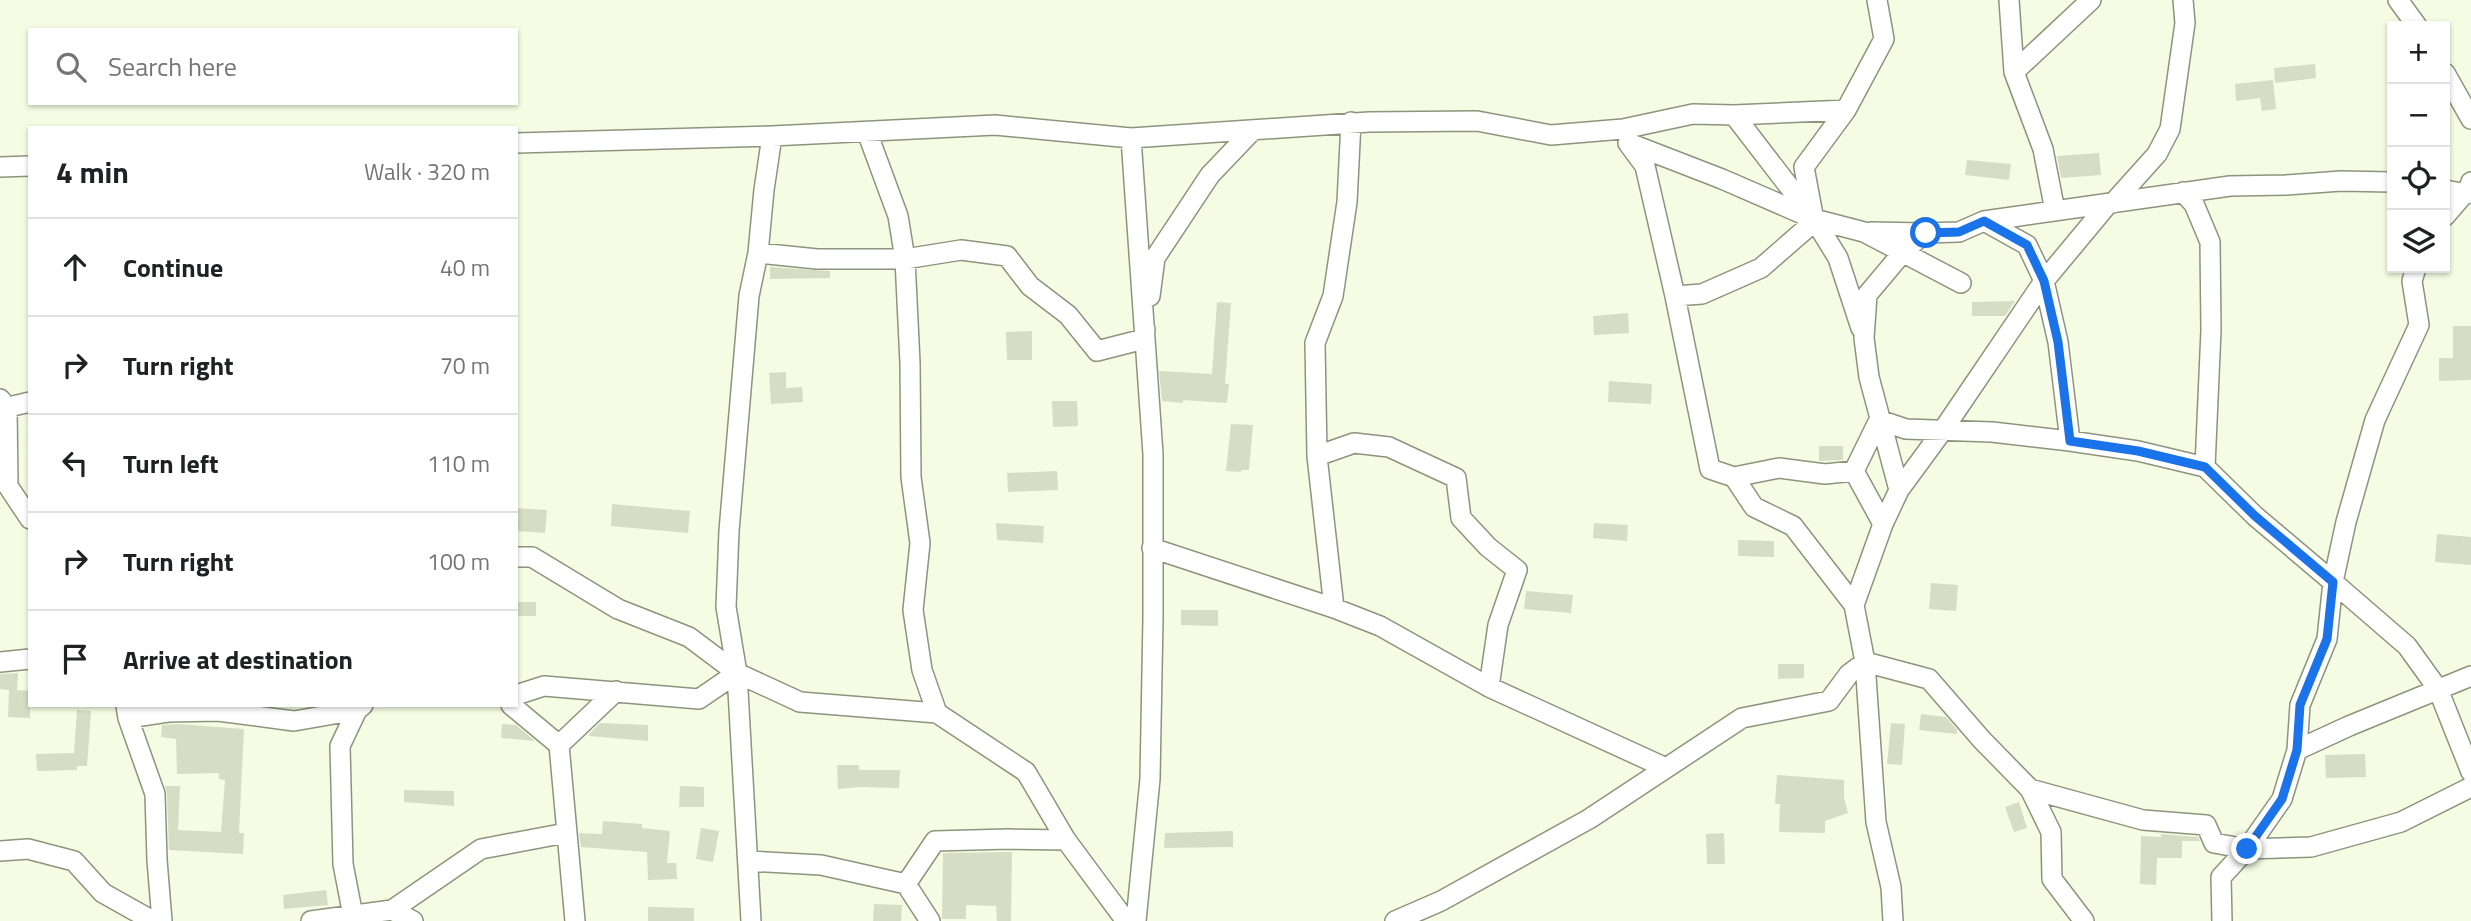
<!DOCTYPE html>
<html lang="en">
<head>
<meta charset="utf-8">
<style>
  :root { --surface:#fff; --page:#f2f2f2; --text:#202124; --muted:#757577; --line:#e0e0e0 }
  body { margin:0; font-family:"Titillium Web",sans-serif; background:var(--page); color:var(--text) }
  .controls { position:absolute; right:21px; top:21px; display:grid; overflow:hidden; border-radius:0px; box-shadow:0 2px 5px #0004 }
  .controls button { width:63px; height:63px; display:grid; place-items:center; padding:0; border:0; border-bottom:2px solid var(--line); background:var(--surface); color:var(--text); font:35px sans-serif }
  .stop { position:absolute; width:21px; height:21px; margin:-16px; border:5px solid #1a73e8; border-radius:50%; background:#fff }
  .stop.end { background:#1a73e8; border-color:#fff; box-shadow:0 2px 7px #0008 }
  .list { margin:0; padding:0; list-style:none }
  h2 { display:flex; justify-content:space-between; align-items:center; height:91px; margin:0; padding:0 28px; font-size:30px }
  h2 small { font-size:23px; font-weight:400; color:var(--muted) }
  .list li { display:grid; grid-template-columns:46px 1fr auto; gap:21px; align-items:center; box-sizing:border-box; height:98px; padding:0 28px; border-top:2px solid var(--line) }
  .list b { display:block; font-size:26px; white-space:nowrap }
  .list em { font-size:23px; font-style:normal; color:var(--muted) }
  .icon { flex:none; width:38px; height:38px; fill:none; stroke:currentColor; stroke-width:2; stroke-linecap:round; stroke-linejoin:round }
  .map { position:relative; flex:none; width:2471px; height:921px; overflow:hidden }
  .search { position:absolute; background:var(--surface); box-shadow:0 2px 5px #0004; left:28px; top:28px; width:490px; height:77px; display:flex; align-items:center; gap:18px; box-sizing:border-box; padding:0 24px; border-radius:0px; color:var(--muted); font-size:26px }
  .panel { position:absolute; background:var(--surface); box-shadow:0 2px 5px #0004; left:28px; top:126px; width:490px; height:581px; border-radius:0px }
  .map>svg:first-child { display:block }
  .building { fill:#d6ddc4 }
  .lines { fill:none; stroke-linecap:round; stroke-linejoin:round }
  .minor-casing { stroke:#8d947d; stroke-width:22 }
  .minor { stroke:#fff; stroke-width:19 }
  .route { stroke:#1a73e8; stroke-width:9 }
</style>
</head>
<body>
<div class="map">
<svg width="2471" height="921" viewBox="0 0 2471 921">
  <rect width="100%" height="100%" fill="#f5fce3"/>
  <path class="building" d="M2315 64 2316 78 2275 83 2274 68Z
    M2273 80 2276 109 2262 111 2260 98 2236 101 2235 84Z
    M2099 153 2101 175 2061 178 2057 156Z
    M1967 160 2011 164 2009 180 1965 175Z
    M770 267 830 271V278L770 279Z
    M2015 301 2005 316H1972V302Z
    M1217 302 1231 303 1225 384H1229L1227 403 1183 400V403L1162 401 1159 371 1212 374Z
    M1628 313 1629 333 1594 335 1593 316Z
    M2453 326H2471V380L2439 381V358H2453Z
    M1032 331V360H1007L1006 332Z
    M786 372V388L802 387 803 402 771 404 769 373Z
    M1609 381 1652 384 1651 404 1608 402Z
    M1052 401H1077L1078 426 1053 427Z
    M1231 424 1253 425 1249 470H1241V472L1226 471Z
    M1819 446H1843V460L1819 461Z
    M1057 471 1058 490 1008 492 1007 473Z
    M612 504 690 511 688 533 611 526Z
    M516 508 547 510 545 533 516 531Z
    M996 523 1044 526 1043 543 997 540Z
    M1594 523 1628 525 1627 541 1593 538Z
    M2437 534 2471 537V565L2435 562Z
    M1738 540 1774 541V557L1738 556Z
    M1931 583 1958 585 1956 611 1929 609Z
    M1526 591 1573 595 1571 613 1524 609Z
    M516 602H536V616H516Z
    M1181 610H1218V626L1181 625Z
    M1778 664H1804V678L1778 679Z
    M18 673 17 690 30 691V718L8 717 9 690 0 689V674Z
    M77 710 91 711 87 766H77V770L37 771 36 754 74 753Z
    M1921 714 1946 717 1957 730V734L1919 730Z
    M600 723 648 725V741L589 736 590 733Z
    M1891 723 1905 724 1902 765 1887 764Z
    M178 724 244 729 239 833H244L243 854 169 850 167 794 165 786H180L178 830 221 832 225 780 219 779V773L177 774 176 739 161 737 162 725Z
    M502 724 516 725 535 741 501 738Z
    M2365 754 2366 777 2326 778 2325 755Z
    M837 765H859V770H900L899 788 860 787 838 789Z
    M1777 775 1844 780V798L1848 813 1825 821V833L1779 832 1780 804H1775Z
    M680 786 704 787V807H679Z
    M404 790 454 791V806L404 802Z
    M2019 802 2027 828 2014 832 2005 807Z
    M603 821 642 824V828L670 831 667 863H676L677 879 648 880 647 852 581 847 579 833 602 834Z
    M701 828 719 831 713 862 696 859Z
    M1233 831V847L1164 848 1165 833Z
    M1724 833 1725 864H1707L1706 834Z
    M2161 834 2198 837 2200 841H2182V858H2157L2156 885 2140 884 2141 836 2161 837Z
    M1012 852 1011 921H997L996 906 966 905V919H942L943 853Z
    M326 890 328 905 284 909 283 895Z
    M874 904 902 905 901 921H873Z
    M648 907 694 908V921H648Z"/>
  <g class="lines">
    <g class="minor-casing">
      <path id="minor" d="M2009 0 2014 72
        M2398 0 2417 26
        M2445 73 2471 119
        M1734 115 1814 219 1838 258 1861 328
        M867 132 898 216 905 259 910 363 911 477 920 543 913 610 922 670 937 713
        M1131 138 1153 454V618L1150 779 1136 921
        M516 143 772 136 995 125 1131 138 1369 122 1477 121 1551 135 1623 129 1693 114 1734 115 1846 110
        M1628 143 1645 166 1675 296 1710 469 1734 477 1754 507 1793 526 1854 605
        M1629 143 1722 179 1814 219 1864 232 1961 283
        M0 167 30 166
        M2445 190 2467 194 2471 182
        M2183 192 2194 204 2210 242 2211 330 2205 467
        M2113 203 2157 154 2170 129 2185 23 2183 0
        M2055 211 2043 149 2014 72 2091 0
        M1813 215 1804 167 1846 110 1884 39 1877 0
        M2445 216 2464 194
        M1871 232 1925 233
        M758 253 817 259H905L961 250 1007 256 1030 286 1068 315 1097 351 1144 339 1145 329
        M1150 296 1155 258 1210 175 1252 131
        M1675 296 1702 294 1761 268 1815 221
        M0 399 7 407 8 486 30 519
        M0 409 30 402
        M2070 441 2138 451 2205 467 2255 516 2333 582 2346 522 2375 420 2419 325 2412 281 2416 268
        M1317 456 1354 443 1389 447 1456 478 1461 518 1488 547 1517 570 1498 625 1489 687
        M1734 477 1779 468 1825 474 1854 471
        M1899 490 1943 430 2044 281 2027 245 1984 221
        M1883 524 1854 471 1879 420 1906 429 1992 432 2070 441 2058 342 2044 281 2108 204
        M1152 548 1334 608 1380 626 1489 687 1666 768
        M516 557H532L618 609 689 637 737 673 800 702 937 713 1026 772 1066 840 1126 921
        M2333 582 2407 646 2438 689 2471 772
        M1334 608 1317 456 1315 343 1333 296 1347 202 1351 122
        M0 662 30 659
        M516 695 544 686 699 699 737 673
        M511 705 559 745 575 921
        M126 706 128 718 155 794 157 860 162 921
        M128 718 168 712 218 711 294 721 357 710 363 705
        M559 745 616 691
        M2297 750 2349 726 2471 676
        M2030 789 2143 820 2206 825 2214 843 2247 849 2311 847 2401 822 2471 787
        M0 851 28 849 74 861 103 893 153 921
        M748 861 821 865 906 884 930 921
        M906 884 935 841 1008 839 1066 840
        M392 910 481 849 566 833
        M311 921 392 910 413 921
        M354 921 343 864 340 746 357 710V705
        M751 921 737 673 726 607 729 531 749 296 758 253 764 190 772 136
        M1395 921 1441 901 1589 819 1742 718 1829 701 1849 674 1865 662 1854 605 1883 524 1899 490 1869 377 1864 338 1867 295 1904 251 1925 233 1959 232 1984 221 2230 186 2286 185 2341 181 2392 182
        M1893 921 1891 887 1876 822 1865 662 1929 679 1982 740 2030 789 2051 832 2052 879 2084 921
        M2222 921 2221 877 2247 849 2282 799 2297 750 2300 705 2327 639 2333 582"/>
    </g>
    <use href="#minor" class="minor"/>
  </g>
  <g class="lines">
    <path class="route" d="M1926 233 1959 232 1984 221 2027 245 2044 281 2058 342 2070 441 2138 451 2205 467 2255 516 2333 582 2327 639 2300 705 2297 750 2282 799 2247 849"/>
  </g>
</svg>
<div class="controls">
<button>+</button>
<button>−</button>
<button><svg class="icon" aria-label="locate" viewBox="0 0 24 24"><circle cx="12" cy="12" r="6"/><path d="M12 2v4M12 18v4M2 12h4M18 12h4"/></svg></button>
<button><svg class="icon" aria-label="layers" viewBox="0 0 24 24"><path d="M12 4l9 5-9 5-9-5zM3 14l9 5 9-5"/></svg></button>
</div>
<div class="stop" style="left:1926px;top:233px"></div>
<div class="stop end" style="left:2247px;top:849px"></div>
<div class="search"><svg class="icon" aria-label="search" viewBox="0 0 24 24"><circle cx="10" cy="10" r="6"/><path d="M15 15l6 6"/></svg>Search here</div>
<section class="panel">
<h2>4 min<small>Walk · 320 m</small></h2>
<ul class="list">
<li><svg class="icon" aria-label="ahead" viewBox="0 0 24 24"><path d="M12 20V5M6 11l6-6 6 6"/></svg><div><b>Continue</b></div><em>40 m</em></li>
<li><svg class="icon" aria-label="right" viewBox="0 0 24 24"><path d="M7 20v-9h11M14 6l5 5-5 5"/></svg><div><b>Turn right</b></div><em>70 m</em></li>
<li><svg class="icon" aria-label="left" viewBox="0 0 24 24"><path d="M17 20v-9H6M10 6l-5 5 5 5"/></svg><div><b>Turn left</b></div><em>110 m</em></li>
<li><svg class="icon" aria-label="right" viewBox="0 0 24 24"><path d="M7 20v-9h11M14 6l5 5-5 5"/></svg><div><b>Turn right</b></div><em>100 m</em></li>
<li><svg class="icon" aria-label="arrive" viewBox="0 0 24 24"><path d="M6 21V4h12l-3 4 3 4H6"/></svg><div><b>Arrive at destination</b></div></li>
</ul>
</section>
</div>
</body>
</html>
